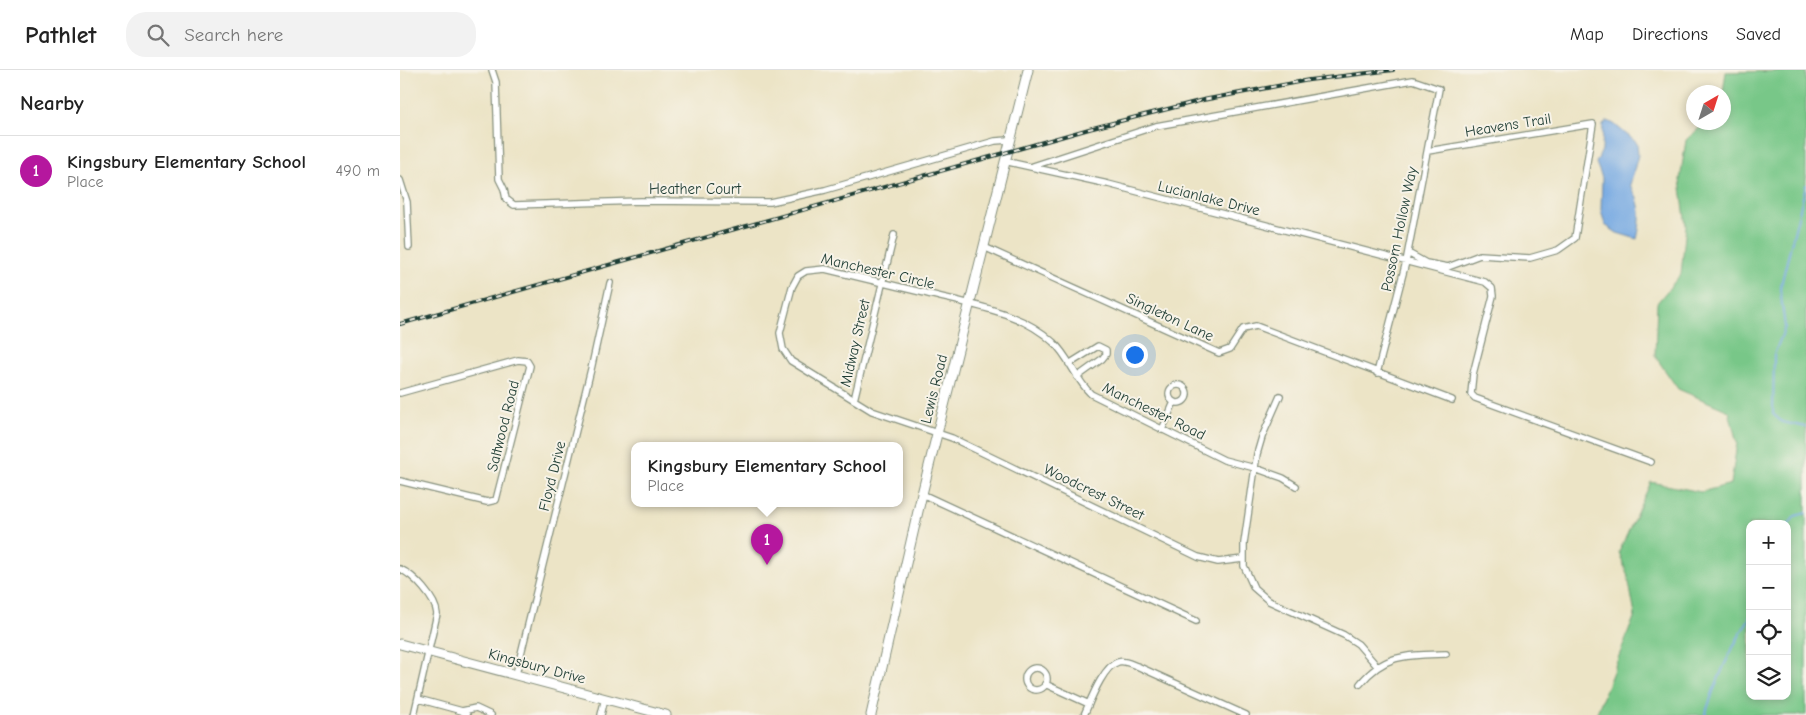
<!DOCTYPE html>
<html lang="en">
<head>
<meta charset="utf-8">
<style>
  :root { --surface:#fff; --page:#f2f2f2; --text:#222; --muted:#767676; --line:#e0e0e0; --accent:#b5179e }
  body { margin:0; font-family:"Comic Neue",sans-serif; background:var(--page); color:var(--text) }
  .controls { position:absolute; right:15px; bottom:15px; display:grid; overflow:hidden; border-radius:10px; box-shadow:0 2px 8px #0003 }
  .controls button { width:45px; height:45px; display:grid; place-items:center; padding:0; border:0; border-bottom:1px solid var(--line); background:var(--surface); color:var(--text); font:25px sans-serif }
  .compass { position:absolute; left:1286px; top:15px; width:45px; height:45px; border-radius:50%; background:var(--surface); box-shadow:0 2px 8px #0003; rotate:39deg }
  .you { position:absolute; left:734px; top:284px; width:18px; height:18px; margin:-12px; border:4px solid #fff; border-radius:50%; background:#1a73e8; box-shadow:0 0 0 8px #1a73e833 }
  .badge { display:grid; place-items:center; width:32px; height:32px; border-radius:50%; background:var(--accent); color:#fff; font-size:16px; font-weight:700 }
  .pin { position:absolute; translate:-50% -41px; filter:drop-shadow(0 1px 2px #0008) }
  .pin::after { content:''; position:absolute; top:26px; width:18px; height:15px; background:inherit; clip-path:polygon(0 0,100% 0,50% 100%) }
  .popup { position:absolute; left:231px; top:372px; width:272px; height:65px; box-sizing:border-box; display:grid; place-content:center; border-radius:10px; background:var(--surface); filter:drop-shadow(0 1px 4px #0005); font-size:16px; white-space:nowrap; color:var(--muted) }
  .popup b { font-size:19px; color:var(--text) }
  .popup::after { content:''; position:absolute; left:50%; top:100%; margin-left:-10px; border:10px solid transparent; border-top-color:var(--surface) }
  .list { margin:0; padding:0; list-style:none }
  h2 { display:flex; justify-content:space-between; align-items:center; height:65px; margin:0; padding:0 20px; font-size:21px }
  h2 small { font-size:16px; font-weight:400; color:var(--muted) }
  .list li { display:grid; grid-template-columns:32px 1fr auto; gap:15px; align-items:center; box-sizing:border-box; height:70px; padding:0 20px; border-top:1px solid var(--line) }
  .list b { display:block; font-size:19px; white-space:nowrap }
  .list p { margin:0; font-size:16px; white-space:nowrap; color:var(--muted) }
  .list em { font-size:16px; font-style:normal; color:var(--muted) }
  .icon { flex:none; width:28px; height:28px; fill:none; stroke:currentColor; stroke-width:2; stroke-linecap:round; stroke-linejoin:round }
  .map { position:relative; flex:none; width:1406px; height:645px; overflow:hidden }
  header { display:flex; align-items:center; gap:30px; box-sizing:border-box; height:70px; padding:0 25px; background:var(--surface); border-bottom:1px solid var(--line) }
  header strong { font-size:24px }
  nav { display:flex; gap:28px; margin-inline-start:auto; font-size:18px }
  .search { width:350px; height:45px; background:var(--page); display:flex; align-items:center; gap:12px; box-sizing:border-box; padding:0 18px; border-radius:20px; color:var(--muted); font-size:19px }
  main { display:flex }
  aside { flex:1; background:var(--surface) }
  .map>svg:first-child { display:block }
  .green { fill:#78c788; stroke:#4c825e; fill-rule:evenodd }
  .water { fill:#76a9e2; stroke:#4a738b }
  .lines { fill:none; stroke-linecap:round; stroke-linejoin:round }
  .stream { stroke:#76a9e2; stroke-width:2 }
  .street-casing { stroke:#86907d; stroke-width:8 }
  .secondary-casing { stroke:#86907d; stroke-width:11 }
  .street { stroke:#fff; stroke-width:5.5 }
  .secondary { stroke:#fff; stroke-width:9 }
  .rail-casing { stroke:#1f3d34; stroke-width:4 }
  .rail { stroke:#f7f3e8; stroke-width:2; stroke-dasharray:5.5; stroke-linecap:butt }
  .labels { text-anchor:middle; dominant-baseline:central; stroke-width:4; stroke-linejoin:round; paint-order:stroke }
  .street-label { font-size:15px; fill:#1f3d34; stroke:#f7f3e8 }
</style>
</head>
<body>
<header>
<strong>Pathlet</strong>
<div class="search"><svg class="icon" aria-label="search" viewBox="0 0 24 24"><circle cx="10" cy="10" r="6"/><path d="M15 15l6 6"/></svg>Search here</div>
<nav><a>Map</a><a>Directions</a><a>Saved</a></nav>
</header>
<main>
<aside>
<h2>Nearby<small></small></h2>
<ul class="list">
<li><span class="badge">1</span><div><b>Kingsbury Elementary School</b><p>Place</p></div><em>490 m</em></li>
</ul>
</aside>
<div class="map">
<svg width="1406" height="645" viewBox="0 0 1406 645">
  <rect width="100%" height="100%" fill="#f7f3e8"/>
  <filter id="ink" filterUnits="userSpaceOnUse"><feTurbulence type="fractalNoise" baseFrequency=".02" numOctaves="2"/><feDisplacementMap in="SourceGraphic" scale="10" xChannelSelector="R" yChannelSelector="G"/><feConvolveMatrix kernelMatrix="1 2 1 2 8 2 1 2 1" color-interpolation-filters="sRGB"/></filter>
  <filter id="wash" filterUnits="userSpaceOnUse"><feTurbulence type="fractalNoise" baseFrequency=".0096" numOctaves="4" result="noise"/><feDisplacementMap in="SourceGraphic" scale="20" xChannelSelector="R" yChannelSelector="G"/><feGaussianBlur stdDeviation="1.12" result="paint"/><feColorMatrix in="noise" values="0 0 0 0 0 0 0 0 0 0 0 0 0 0 0 0 0 1.4 0 .05"/><feComposite in="paint" operator="in"/></filter>
  <g filter="url(#wash)">
    <rect width="100%" height="100%" fill="#ece4c6"/>
    <path class="green" d="M1406 1V645H1196L1235 545 1228 507 1219 482 1251 412 1301 422 1331 414 1337 373 1329 341 1278 319 1255 286 1257 233 1281 204 1286 156 1280 110 1286 70 1305 53 1324 52 1323 22 1326 2ZM1350 454H1387V626H1350Z"/>
    <path class="water" d="M1208 51 1214 54 1237 73 1238 85 1230 115C1242 133 1242 148 1237 169L1217 163 1205 155 1201 140 1202 108 1196 93 1202 80 1203 55Z"/>
    <g class="lines">
      <path class="stream" d="M1406 115 1380 219 1385 257 1374 285 1373 344 1382 352 1406 357
        M1387 457 1395 446 1406 443
        M1305 645C1316 610 1331 578 1350 547"/>
    </g>
  </g>
  <g filter="url(#ink)">
    <g class="lines">
      <g class="street-casing">
        <path id="street" d="M92 0 96 12 99 109 104 119 106 129 114 135 241 131 370 132 425 120 595 71 609 70
          M604 91 708 114 1085 212 1092 218 1093 226 1073 304 1071 324 1075 328 1251 392
          M633 96 756 56 1013 10 1039 19 1006 192 977 303
          M0 110 7 132 9 177
          M584 177 819 283 830 279 843 259 856 256 1052 330
          M1008 183 1026 193 1048 197 1080 185 1130 188 1158 180 1175 168 1193 54 1028 81
          M669 294 698 276 706 280V284L702 289 677 307
          M769 324a9 9 0 1 1 18 0a9 9 0 1 1-18 0Z
          M0 323 118 290 127 291 130 296 96 430 87 432 0 411
          M880 326 862 367 857 384 844 473V496L854 518 869 531 944 565 958 574 977 596
          M454 330 494 165
          M762 360 774 332
          M522 424 796 551
          M843 489 818 492 798 487 552 368 472 341 391 291 383 279 380 263 392 217 398 206 406 201 425 199C458 207 492 215 525 223 567 234 621 241 653 272 669 286 675 309 691 324L824 390 855 398 883 408 896 416
          M0 499C14 505 36 529 37 544L14 645
          M625 609a11 11 0 1 1 22 0a11 11 0 1 1-22 0Z
          M116 604 192 295 210 213
          M645 614 689 634
          M960 614C985 583 1009 585 1046 584
          M18 629 62 641
          M67 645 62 641 76 638 91 645
          M201 645 205 628
          M684 645C690 632 703 596 718 592 724 590 731 594 737 596L846 645"/>
      </g>
      <g class="secondary-casing">
        <path id="secondary" d="M0 574 266 645
          M471 645 522 424 628 0"/>
      </g>
      <use href="#street" class="street"/>
      <use href="#secondary" class="secondary"/>
      <g class="rail-casing">
        <path id="rail" d="M0 254 689 59 803 30 909 10 993 0"/>
      </g>
      <use href="#rail" class="rail"/>
    </g>
  </g>
  <g class="labels">
    <g class="street-label">
      <text transform="translate(1108 55) rotate(-9)">Heavens Trail</text>
      <text x="295" y="119">Heather Court</text>
      <text transform="translate(809 128) rotate(14)">Lucianlake Drive</text>
      <text transform="translate(999 159) rotate(-78)">Possom Hollow Way</text>
      <text transform="translate(478 201) rotate(13)">Manchester Circle</text>
      <text transform="translate(770 247) rotate(25)">Singleton Lane</text>
      <text transform="translate(455 273) rotate(-77)">Midway Street</text>
      <text transform="translate(534 319) rotate(-76)">Lewis Road</text>
      <text transform="translate(754 341) rotate(26)">Manchester Road</text>
      <text transform="translate(103 356) rotate(-76)">Saltwood Road</text>
      <text transform="translate(152 406) rotate(-76)">Floyd Drive</text>
      <text transform="translate(694 422) rotate(26)">Woodcrest Street</text>
      <text transform="translate(137 596) rotate(15)">Kingsbury Drive</text>
    </g>
  </g>
</svg>
<div class="controls">
<button>+</button>
<button>−</button>
<button><svg class="icon" aria-label="locate" viewBox="0 0 24 24"><circle cx="12" cy="12" r="6"/><path d="M12 2v4M12 18v4M2 12h4M18 12h4"/></svg></button>
<button><svg class="icon" aria-label="layers" viewBox="0 0 24 24"><path d="M12 4l9 5-9 5-9-5zM3 14l9 5 9-5"/></svg></button>
</div>
<svg class="compass" viewBox="-18 -18 36 36"><path d="M0-13l5 13h-10z" fill="#e53935"/><path d="M0 13l5-13h-10z" fill="#767676"/></svg>
<div class="you"></div>
<div class="pin badge" style="left:367px;top:495px">1</div>
<div class="popup"><b>Kingsbury Elementary School</b>Place</div>
</div>
</main>
</body>
</html>
